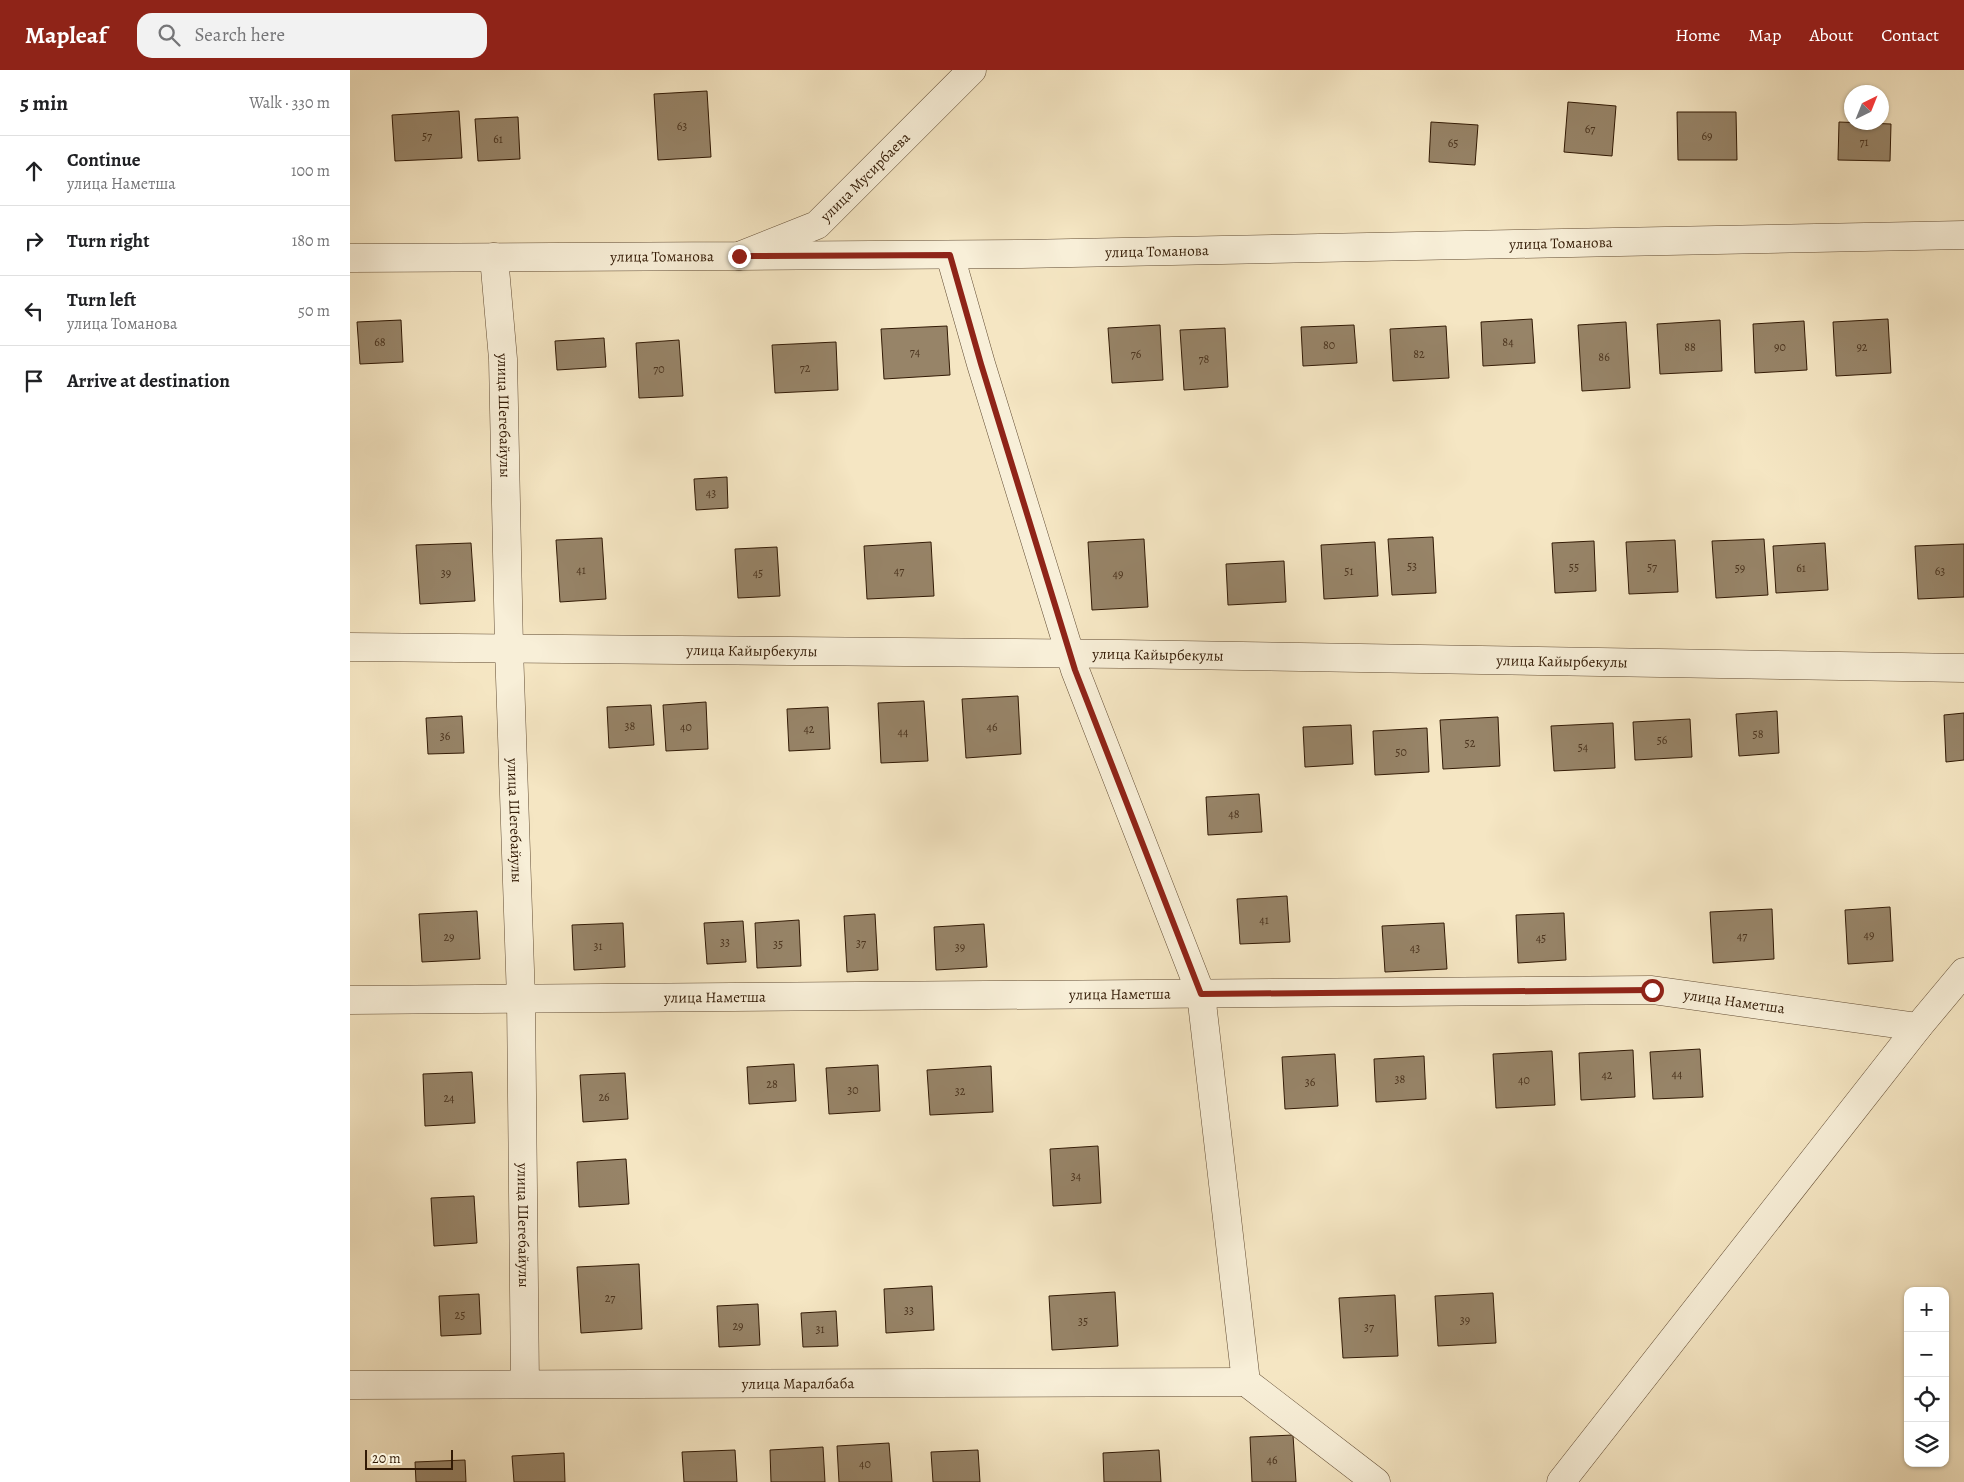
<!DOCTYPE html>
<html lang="en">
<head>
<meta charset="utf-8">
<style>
  :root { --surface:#fff; --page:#f2f2f2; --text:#202124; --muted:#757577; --line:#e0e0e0; --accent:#8f2418 }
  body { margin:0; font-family:Alegreya,serif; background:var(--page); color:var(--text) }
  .controls { position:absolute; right:15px; bottom:15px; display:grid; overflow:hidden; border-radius:10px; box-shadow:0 1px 4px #0004 }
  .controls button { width:45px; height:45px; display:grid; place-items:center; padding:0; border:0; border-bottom:1px solid var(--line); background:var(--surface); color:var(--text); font:25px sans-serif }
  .compass { position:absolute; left:1494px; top:15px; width:45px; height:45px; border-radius:50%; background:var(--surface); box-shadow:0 1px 4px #0004; rotate:43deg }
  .scale { position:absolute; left:15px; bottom:12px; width:88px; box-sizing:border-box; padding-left:5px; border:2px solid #321a05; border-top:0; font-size:14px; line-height:18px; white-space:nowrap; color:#321a05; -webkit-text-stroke:4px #f8efd8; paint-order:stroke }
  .stop { position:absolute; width:15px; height:15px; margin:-11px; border:4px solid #8f2418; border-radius:50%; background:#fff }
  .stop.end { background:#8f2418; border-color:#fff; box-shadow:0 1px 5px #0008 }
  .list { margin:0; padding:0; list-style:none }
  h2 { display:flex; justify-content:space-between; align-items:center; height:65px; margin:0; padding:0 20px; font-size:21px }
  h2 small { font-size:16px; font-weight:400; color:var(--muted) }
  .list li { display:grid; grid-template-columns:32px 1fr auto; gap:15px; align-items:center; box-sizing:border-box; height:70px; padding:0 20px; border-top:1px solid var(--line) }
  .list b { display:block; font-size:19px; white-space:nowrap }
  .list p { margin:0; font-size:16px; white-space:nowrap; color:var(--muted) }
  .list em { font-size:16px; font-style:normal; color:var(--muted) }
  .icon { flex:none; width:28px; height:28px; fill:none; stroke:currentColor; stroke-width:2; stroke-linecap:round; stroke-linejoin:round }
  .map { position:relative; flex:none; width:1614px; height:1412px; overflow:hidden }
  header { display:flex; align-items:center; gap:30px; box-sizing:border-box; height:70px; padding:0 25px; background:var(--accent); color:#fff }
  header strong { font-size:24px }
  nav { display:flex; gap:28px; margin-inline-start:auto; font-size:18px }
  .search { width:350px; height:45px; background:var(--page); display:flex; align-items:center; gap:12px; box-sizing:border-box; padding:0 18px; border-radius:15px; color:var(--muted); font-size:19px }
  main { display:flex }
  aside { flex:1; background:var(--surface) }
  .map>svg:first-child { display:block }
  .building { fill:#978468; stroke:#321a05 }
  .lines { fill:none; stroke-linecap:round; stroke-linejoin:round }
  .minor-casing { stroke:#634d34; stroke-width:29 }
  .tertiary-casing { stroke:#634d34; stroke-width:29 }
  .minor { stroke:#f8efd8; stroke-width:28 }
  .tertiary { stroke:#f8efd8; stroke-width:28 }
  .route { stroke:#8f2418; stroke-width:6 }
  .labels { text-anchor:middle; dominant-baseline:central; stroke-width:4; stroke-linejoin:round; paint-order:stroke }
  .number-label { font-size:12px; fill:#4b341e }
  .street-label { font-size:15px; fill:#321a05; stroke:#f8efd8 }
</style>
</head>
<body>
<header>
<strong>Mapleaf</strong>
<div class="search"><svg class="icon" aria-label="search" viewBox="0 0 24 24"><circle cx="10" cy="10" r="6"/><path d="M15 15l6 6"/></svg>Search here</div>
<nav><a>Home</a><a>Map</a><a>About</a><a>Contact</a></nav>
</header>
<main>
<aside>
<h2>5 min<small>Walk · 330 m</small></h2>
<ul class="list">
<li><svg class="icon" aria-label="ahead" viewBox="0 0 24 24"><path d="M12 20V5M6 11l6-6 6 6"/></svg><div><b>Continue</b><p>улица Наметша</p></div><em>100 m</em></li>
<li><svg class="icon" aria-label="right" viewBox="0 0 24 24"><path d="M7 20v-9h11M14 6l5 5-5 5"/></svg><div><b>Turn right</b></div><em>180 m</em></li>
<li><svg class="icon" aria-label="left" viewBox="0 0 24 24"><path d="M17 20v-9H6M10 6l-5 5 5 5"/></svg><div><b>Turn left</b><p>улица Томанова</p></div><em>50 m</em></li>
<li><svg class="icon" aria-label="arrive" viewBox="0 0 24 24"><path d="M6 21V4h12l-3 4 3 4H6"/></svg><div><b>Arrive at destination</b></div></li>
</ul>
</aside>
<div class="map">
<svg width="1614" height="1412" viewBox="0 0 1614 1412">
  <rect width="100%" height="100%" fill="#f5e6c3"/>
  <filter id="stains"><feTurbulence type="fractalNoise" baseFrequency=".004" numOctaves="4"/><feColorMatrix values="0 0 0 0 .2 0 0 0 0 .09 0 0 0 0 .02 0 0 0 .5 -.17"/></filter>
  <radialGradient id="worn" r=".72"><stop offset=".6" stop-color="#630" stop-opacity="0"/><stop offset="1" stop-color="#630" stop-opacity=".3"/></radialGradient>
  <path class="building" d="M357 21 361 87 308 90 304 24Z
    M1218 32 1266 36 1262 86 1214 82Z
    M109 41 112 88 45 91 42 45Z
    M1327 42H1386L1387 90H1328Z
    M168 47 170 89 128 91 125 49Z
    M1081 52 1128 55 1125 95 1079 92Z
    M1489 52 1541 54 1540 91 1488 90Z
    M1182 249 1185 293 1133 296 1131 252Z
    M1538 249 1541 303 1486 306 1483 252Z
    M51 250 53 292 10 294 7 252Z
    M1370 250 1372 301 1310 304 1307 254Z
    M1454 251 1457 300 1405 303 1403 254Z
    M1276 252 1280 318 1232 321 1228 255Z
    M810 255 813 310 762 313 758 258Z
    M1004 255 1007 293 953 296 951 257Z
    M597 256 600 305 534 309 531 259Z
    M1096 256 1099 308 1043 311 1040 259Z
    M875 258 878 317 834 320 830 260Z
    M254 268 256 297 207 300 205 271Z
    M329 270 333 326 289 328 286 273Z
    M486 272 488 320 425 323 422 275Z
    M377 407 378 438 346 440 344 409Z
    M1083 467 1086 523 1042 525 1038 469Z
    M252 468 256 529 210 532 206 470Z
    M794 469 798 537 742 540 738 472Z
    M1414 469 1418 525 1366 528 1362 471Z
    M1325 470 1328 522 1279 524 1276 472Z
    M1244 471 1246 521 1205 523 1202 473Z
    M581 472 584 526 517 529 514 476Z
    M1025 472 1028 526 974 529 971 475Z
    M121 473 125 531 70 534 66 475Z
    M1475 473 1478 520 1426 523 1423 476Z
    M1614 474V527L1568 529 1565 476Z
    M427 477 430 526 388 528 385 479Z
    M934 491 936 532 878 535 876 494Z
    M668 626 671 684 616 688 612 629Z
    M574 631 578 691 531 693 528 633Z
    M356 632 358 679 316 681 313 635Z
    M301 635 304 675 259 678 257 637Z
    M478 637 480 679 439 681 437 639Z
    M1427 641 1429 683 1389 686 1386 644Z
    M1614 643V690L1596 692 1594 645Z
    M112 646 114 683 78 684 76 648Z
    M1148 647 1150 696 1093 699 1090 650Z
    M1340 649 1342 687 1285 690 1283 652Z
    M1263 653 1265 698 1204 701 1201 656Z
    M1001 655 1003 694 955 697 953 657Z
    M1077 658 1079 702 1025 705 1023 661Z
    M909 724 912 762 858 765 856 727Z
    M937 826 940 872 890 874 887 829Z
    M1540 837 1543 891 1498 894 1495 840Z
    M1422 839 1424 889 1363 893 1360 842Z
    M127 841 130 889 72 892 69 844Z
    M1214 843 1216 890 1168 893 1166 845Z
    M525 844 528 900 497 902 494 846Z
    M449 850 451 896 407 898 405 853Z
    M393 851 396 892 357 894 354 853Z
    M273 853 275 897 224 900 222 855Z
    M1094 853 1097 899 1035 902 1032 856Z
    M634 854 637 897 586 900 584 857Z
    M1350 979 1353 1027 1303 1029 1300 982Z
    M1283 980 1285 1027 1231 1030 1229 983Z
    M1202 981 1205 1035 1146 1038 1143 984Z
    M985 984 988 1036 935 1039 932 987Z
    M1074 986 1076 1029 1026 1032 1024 989Z
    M444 994 446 1031 399 1034 397 997Z
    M528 995 530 1041 479 1044 476 998Z
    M641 996 643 1042 580 1045 577 1000Z
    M122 1002 125 1053 75 1056 73 1004Z
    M275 1003 278 1049 233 1052 230 1005Z
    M748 1076 751 1133 703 1136 700 1079Z
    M276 1089 279 1134 229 1137 227 1092Z
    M124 1126 127 1173 84 1176 81 1128Z
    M289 1194 292 1259 231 1263 227 1197Z
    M582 1216 584 1260 536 1263 534 1219Z
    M765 1222 768 1276 702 1280 699 1226Z
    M1143 1223 1146 1273 1088 1276 1085 1226Z
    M129 1224 131 1264 91 1266 89 1226Z
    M1045 1225 1048 1286 993 1288 989 1228Z
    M408 1234 410 1275 369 1277 367 1236Z
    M486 1241 488 1276 453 1277 451 1243Z
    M943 1365 946 1412H902L900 1367Z
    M539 1373 542 1412H489L487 1376Z
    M473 1377 475 1412H421L420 1380Z
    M385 1380 387 1412H334L332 1382Z
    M628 1380 630 1412H583L581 1382Z
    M809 1380 811 1412H754L753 1383Z
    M214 1383 215 1412H164L162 1386Z
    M115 1390 116 1412H66L65 1392Z"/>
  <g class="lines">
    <g class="minor-casing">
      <g id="minor">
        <path d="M600 185 631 294 725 600 851 924 896 1312 1026 1412"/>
        <path id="s1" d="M389 186 672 184 1614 165"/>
        <path id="s2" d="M144 187 153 289 159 578 171 929 175 1314"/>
        <path id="s3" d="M0 577 771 584 1614 598"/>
        <path id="s4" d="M0 930 1302 920 1568 957"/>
        <path id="s5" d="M0 1315 896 1312"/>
        <path d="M1211 1412 1568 957 1614 902"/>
      </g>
    </g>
    <g class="tertiary-casing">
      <g id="tertiary">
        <path id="s6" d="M0 188 389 186 467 155 622 0"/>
      </g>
    </g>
    <use href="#minor" class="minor"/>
    <use href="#tertiary" class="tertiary"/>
  </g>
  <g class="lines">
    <path class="route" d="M389 186 600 185 631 294 725 600 851 924 1302 920"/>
  </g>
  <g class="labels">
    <g class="number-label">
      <text x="332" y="56">63</text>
      <text x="1240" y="59">67</text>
      <text x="77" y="66">57</text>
      <text x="1357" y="66">69</text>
      <text x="148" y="69">61</text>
      <text x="1514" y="72">71</text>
      <text x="1103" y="73">65</text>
      <text x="30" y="272">68</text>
      <text x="1158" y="272">84</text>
      <text x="979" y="275">80</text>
      <text x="1340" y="277">88</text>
      <text x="1430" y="277">90</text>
      <text x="1512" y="277">92</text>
      <text x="565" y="282">74</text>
      <text x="786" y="284">76</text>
      <text x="1069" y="284">82</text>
      <text x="1254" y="287">86</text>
      <text x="854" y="289">78</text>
      <text x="455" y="298">72</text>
      <text x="309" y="299">70</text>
      <text x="361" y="423">43</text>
      <text x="1062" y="496">53</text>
      <text x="1224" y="497">55</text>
      <text x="1302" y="497">57</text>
      <text x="1390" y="498">59</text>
      <text x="1451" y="498">61</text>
      <text x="231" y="500">41</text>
      <text x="549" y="501">47</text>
      <text x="999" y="501">51</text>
      <text x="1590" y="501">63</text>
      <text x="96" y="503">39</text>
      <text x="408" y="503">45</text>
      <text x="768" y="504">49</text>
      <text x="280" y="656">38</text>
      <text x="336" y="657">40</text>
      <text x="642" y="657">46</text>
      <text x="459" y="659">42</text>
      <text x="553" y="662">44</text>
      <text x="1408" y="664">58</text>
      <text x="95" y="666">36</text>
      <text x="1312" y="670">56</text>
      <text x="1120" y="673">52</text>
      <text x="1233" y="677">54</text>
      <text x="1051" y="682">50</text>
      <text x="884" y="744">48</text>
      <text x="914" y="850">41</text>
      <text x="1519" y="865">49</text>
      <text x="1392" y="866">47</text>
      <text x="99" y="867">29</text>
      <text x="1191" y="868">45</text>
      <text x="375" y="872">33</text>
      <text x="511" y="873">37</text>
      <text x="428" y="874">35</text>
      <text x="248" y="876">31</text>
      <text x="610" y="877">39</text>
      <text x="1065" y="878">43</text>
      <text x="1327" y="1004">44</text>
      <text x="1257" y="1005">42</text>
      <text x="1050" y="1009">38</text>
      <text x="1174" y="1010">40</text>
      <text x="960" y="1012">36</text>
      <text x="422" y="1014">28</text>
      <text x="503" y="1020">30</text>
      <text x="610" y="1021">32</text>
      <text x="254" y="1027">26</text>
      <text x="99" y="1028">24</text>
      <text x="726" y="1106">34</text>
      <text x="260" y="1228">27</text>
      <text x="559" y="1240">33</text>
      <text x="110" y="1245">25</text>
      <text x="1115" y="1250">39</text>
      <text x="733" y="1251">35</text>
      <text x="388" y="1256">29</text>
      <text x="1019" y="1257">37</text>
      <text x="470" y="1259">31</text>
      <text x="922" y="1390">46</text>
      <text x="515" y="1394">40</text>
    </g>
    <g class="street-label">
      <text stroke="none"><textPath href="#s6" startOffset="541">улица Мусирбаева</textPath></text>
      <text stroke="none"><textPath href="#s1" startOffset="822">улица Томанова</textPath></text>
      <text stroke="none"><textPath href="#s1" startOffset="418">улица Томанова</textPath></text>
      <text stroke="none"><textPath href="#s6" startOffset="312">улица Томанова</textPath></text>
      <text stroke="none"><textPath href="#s2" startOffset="159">улица Шегебайулы</textPath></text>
      <text stroke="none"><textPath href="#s3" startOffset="402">улица Кайырбекулы</textPath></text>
      <text stroke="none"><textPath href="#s3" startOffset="808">улица Кайырбекулы</textPath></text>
      <text stroke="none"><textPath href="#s3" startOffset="1212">улица Кайырбекулы</textPath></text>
      <text stroke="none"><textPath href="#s2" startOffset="564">улица Шегебайулы</textPath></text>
      <text stroke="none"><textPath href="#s4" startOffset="770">улица Наметша</textPath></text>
      <text stroke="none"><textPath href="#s4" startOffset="365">улица Наметша</textPath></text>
      <text stroke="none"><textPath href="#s4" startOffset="1385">улица Наметша</textPath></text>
      <text stroke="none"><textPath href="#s2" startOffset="969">улица Шегебайулы</textPath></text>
      <text stroke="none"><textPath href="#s5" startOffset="448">улица Маралбаба</textPath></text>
    </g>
  </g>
  <rect width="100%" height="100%" filter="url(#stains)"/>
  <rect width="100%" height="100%" fill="url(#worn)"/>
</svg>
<div class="controls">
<button>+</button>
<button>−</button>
<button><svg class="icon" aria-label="locate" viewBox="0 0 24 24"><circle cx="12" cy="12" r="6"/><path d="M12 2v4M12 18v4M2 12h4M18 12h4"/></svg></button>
<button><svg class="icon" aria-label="layers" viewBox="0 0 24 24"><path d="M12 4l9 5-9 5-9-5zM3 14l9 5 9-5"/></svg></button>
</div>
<svg class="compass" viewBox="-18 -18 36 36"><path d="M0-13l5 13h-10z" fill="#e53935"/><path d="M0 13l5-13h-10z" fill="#757577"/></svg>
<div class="scale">20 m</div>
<div class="stop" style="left:1302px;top:920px"></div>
<div class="stop end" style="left:389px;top:186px"></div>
</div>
</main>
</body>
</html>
